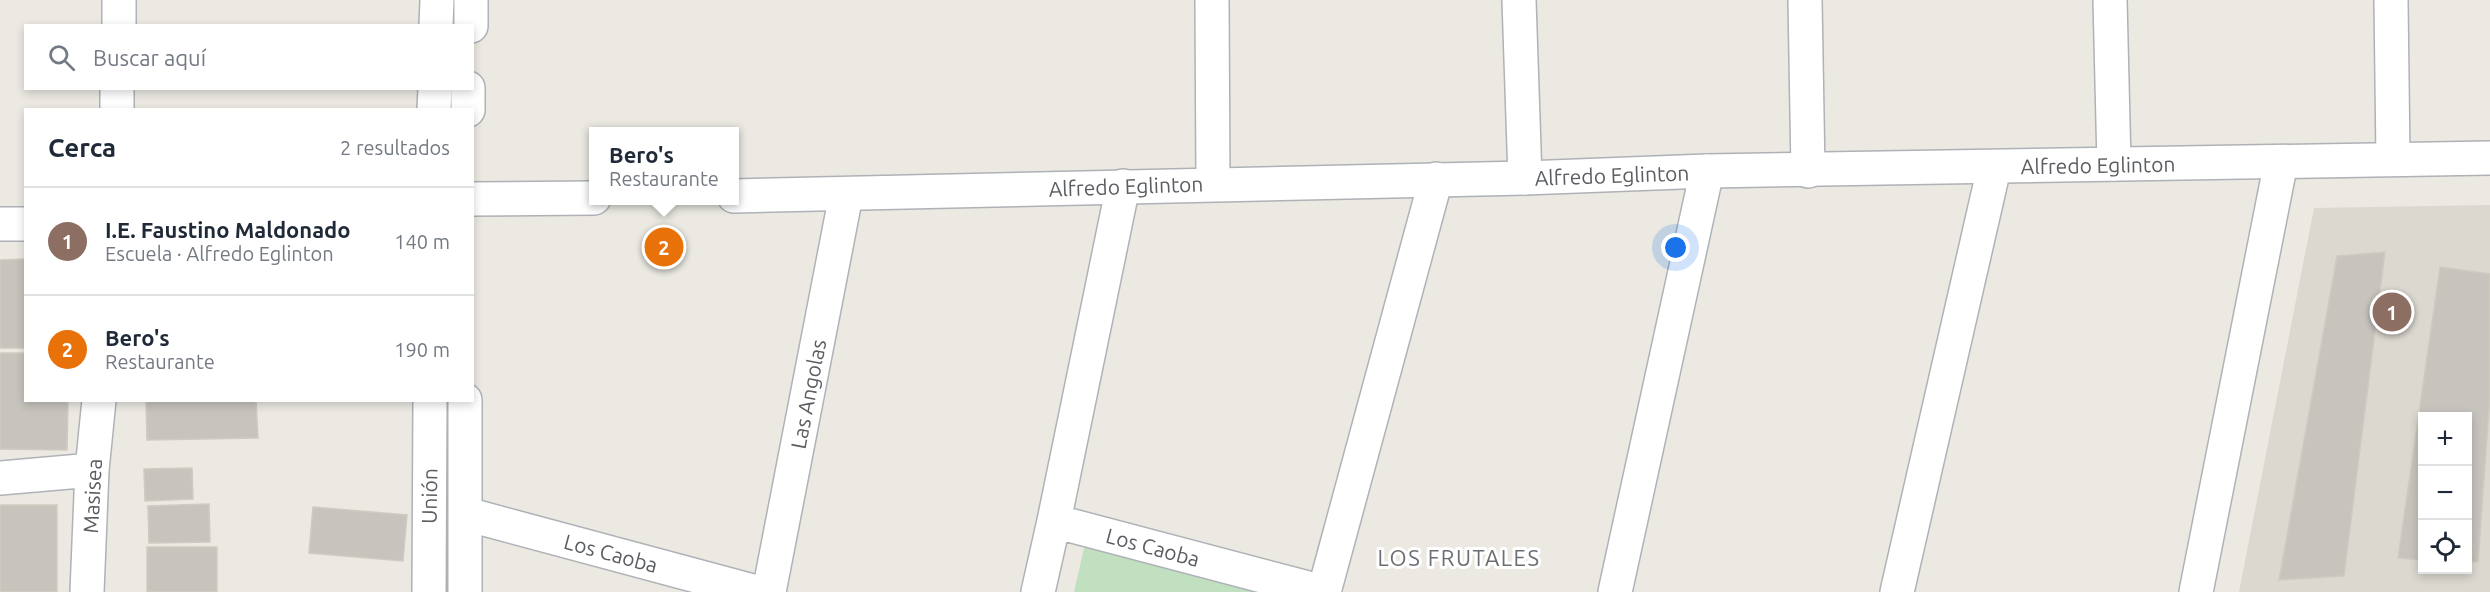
<!DOCTYPE html>
<html lang="es">
<head>
<meta charset="utf-8">
<style>
  :root { --surface:#fff; --page:#f6f6f7; --text:#1f2937; --muted:#747a83; --line:#e0e1e3; --accent:#7c3aed }
  body { margin:0; font-family:Ubuntu,sans-serif; background:var(--page); color:var(--text) }
  .controls { position:absolute; right:18px; bottom:18px; display:grid; overflow:hidden; border-radius:0px; box-shadow:0 3px 9px #0003 }
  .controls button { width:54px; height:54px; display:grid; place-items:center; padding:0; border:0; border-bottom:2px solid var(--line); background:var(--surface); color:var(--text); font:30px sans-serif }
  .you { position:absolute; left:1676px; top:248px; width:21px; height:21px; margin:-15px; border:4px solid #fff; border-radius:50%; background:#1a73e8; box-shadow:0 0 0 9px #1a73e833 }
  .badge { display:grid; place-items:center; width:39px; height:39px; border-radius:50%; background:var(--accent); color:#fff; font-size:20px; font-weight:700 }
  .pin { position:absolute; translate:-50% -50%; border:3px solid #fff; box-shadow:0 2px 6px #0006 }
  .popup { position:absolute; left:589px; top:127px; width:150px; height:78px; box-sizing:border-box; display:grid; place-content:center; border-radius:0px; background:var(--surface); filter:drop-shadow(0 2px 4px #0005); font-size:20px; white-space:nowrap; color:var(--muted) }
  .popup b { font-size:22px; color:var(--text) }
  .popup::after { content:''; position:absolute; left:50%; top:100%; margin-left:-12px; border:12px solid transparent; border-top-color:var(--surface) }
  .list { margin:0; padding:0; list-style:none }
  h2 { display:flex; justify-content:space-between; align-items:center; height:78px; margin:0; padding:0 24px; font-size:26px }
  h2 small { font-size:20px; font-weight:400; color:var(--muted) }
  .list li { display:grid; grid-template-columns:39px 1fr auto; gap:18px; align-items:center; box-sizing:border-box; height:108px; padding:0 24px; border-top:2px solid var(--line) }
  .list b { display:block; font-size:22px; white-space:nowrap }
  .list p { margin:0; font-size:20px; white-space:nowrap; color:var(--muted) }
  .list em { font-size:20px; font-style:normal; color:var(--muted) }
  .icon { flex:none; width:33px; height:33px; fill:none; stroke:currentColor; stroke-width:2; stroke-linecap:round; stroke-linejoin:round }
  .map { position:relative; flex:none; width:2490px; height:592px; overflow:hidden }
  .search { position:absolute; background:var(--surface); box-shadow:0 3px 9px #0003; left:24px; top:24px; width:450px; height:66px; display:flex; align-items:center; gap:15px; box-sizing:border-box; padding:0 21px; border-radius:0px; color:var(--muted); font-size:22px }
  .panel { position:absolute; background:var(--surface); box-shadow:0 3px 9px #0003; left:24px; top:108px; width:450px; height:294px; border-radius:0px }
  .map>svg:first-child { display:block }
  .education { fill:#dbd8d0; fill-rule:evenodd }
  .green { fill:#c0e0c0 }
  .building { fill:#c7c4be; stroke:#cfcbc1; stroke-width:1.5 }
  .lines { fill:none; stroke-linecap:round; stroke-linejoin:round }
  .street-casing { stroke:#afb2b6; stroke-width:36 }
  .secondary-casing { stroke:#aeb1b6; stroke-width:36 }
  .street { stroke:#fff; stroke-width:33 }
  .secondary { stroke:#fff; stroke-width:33 }
  .labels { text-anchor:middle; dominant-baseline:central; stroke-width:6; stroke-linejoin:round; paint-order:stroke }
  .street-label { font-size:21px; fill:#5a5d61; stroke:#fff }
  .neighbourhood-label { font-size:22px; letter-spacing:1.5px; fill:#6b6f73; stroke:#fff }
</style>
</head>
<body>
<div class="map">
<svg width="2490" height="592" viewBox="0 0 2490 592">
  <rect width="100%" height="100%" fill="#ebe9e2"/>
  <path class="education" d="M2490 205V592H2239L2314 208ZM2422 416H2468V570H2422Z"/>
  <path class="green" d="M1085 544 1274 592H1074Z"/>
  <path class="building" d="M2385 252 2344 576 2279 580 2337 256Z
    M26 259V348H0V260Z
    M2440 267 2490 274V396L2478 562H2468V416H2422V560L2398 558Z
    M0 353H26V400H68L67 450 0 449Z
    M146 400H256L258 438 147 440Z
    M192 468 193 499 145 501 144 469Z
    M209 504 210 542 149 543 148 506Z
    M0 505H57V592H0Z
    M313 507 407 515 403 561 309 553Z
    M147 547H217V592H147Z"/>
  <g class="lines">
    <g class="street-casing">
      <path id="street" d="M1212 0 1213 184
        M1519 0 1525 178
        M1805 0 1808 171
        M2110 0 2114 164
        M2391 0 2393 159
        M119 26V0
        M117 110V88
        M0 478 92 470
        M466 514 756 592
        M1054 521 1123 186
        M87 592 92 470 99 400
        M769 592 846 195
        M1038 592 1054 521 1323 592
        M1324 592 1436 179
        M1615 592 1707 171
        M1897 592 1994 168
        M2196 592 2281 162"/>
    </g>
    <g class="secondary-casing">
      <path id="secondary" d="M436 26 437 0
        M471 26V0
        M434 110 435 88
        M468 110V88
        M734 196 1525 178 1707 171 2490 158
        M472 199 594 198
        M0 224H26
        M429 592 430 400
        M465 592V400"/>
    </g>
    <use href="#street" class="street"/>
    <use href="#secondary" class="secondary"/>
  </g>
  <g class="labels">
    <g class="street-label">
      <text transform="translate(2098 165) rotate(-1)">Alfredo Eglinton</text>
      <text transform="translate(1612 175) rotate(-2)">Alfredo Eglinton</text>
      <text transform="translate(1126 186) rotate(-2)">Alfredo Eglinton</text>
      <text transform="translate(808 394) rotate(-79)">Las Angolas</text>
      <text transform="translate(92 496) rotate(-87)">Masisea</text>
      <text transform="translate(429 496) rotate(-89)">Unión</text>
      <text transform="translate(1153 547) rotate(15)">Los Caoba</text>
      <text transform="translate(611 553) rotate(15)">Los Caoba</text>
    </g>
    <g class="neighbourhood-label">
      <text x="1459" y="557">LOS FRUTALES</text>
    </g>
  </g>
</svg>
<div class="controls">
<button>+</button>
<button>−</button>
<button><svg class="icon" aria-label="locate" viewBox="0 0 24 24"><circle cx="12" cy="12" r="6"/><path d="M12 2v4M12 18v4M2 12h4M18 12h4"/></svg></button>
</div>
<div class="you"></div>
<div class="pin badge" style="left:2392px;top:312px;background:#8d6e63">1</div>
<div class="pin badge" style="left:664px;top:247px;background:#e8710a">2</div>
<div class="popup"><b>Bero's</b>Restaurante</div>
<div class="search"><svg class="icon" aria-label="search" viewBox="0 0 24 24"><circle cx="10" cy="10" r="6"/><path d="M15 15l6 6"/></svg>Buscar aquí</div>
<section class="panel">
<h2>Cerca<small>2 resultados</small></h2>
<ul class="list">
<li><span class="badge" style="background:#8d6e63">1</span><div><b>I.E. Faustino Maldonado</b><p>Escuela · Alfredo Eglinton</p></div><em>140 m</em></li>
<li><span class="badge" style="background:#e8710a">2</span><div><b>Bero's</b><p>Restaurante</p></div><em>190 m</em></li>
</ul>
</section>
</div>
</body>
</html>
